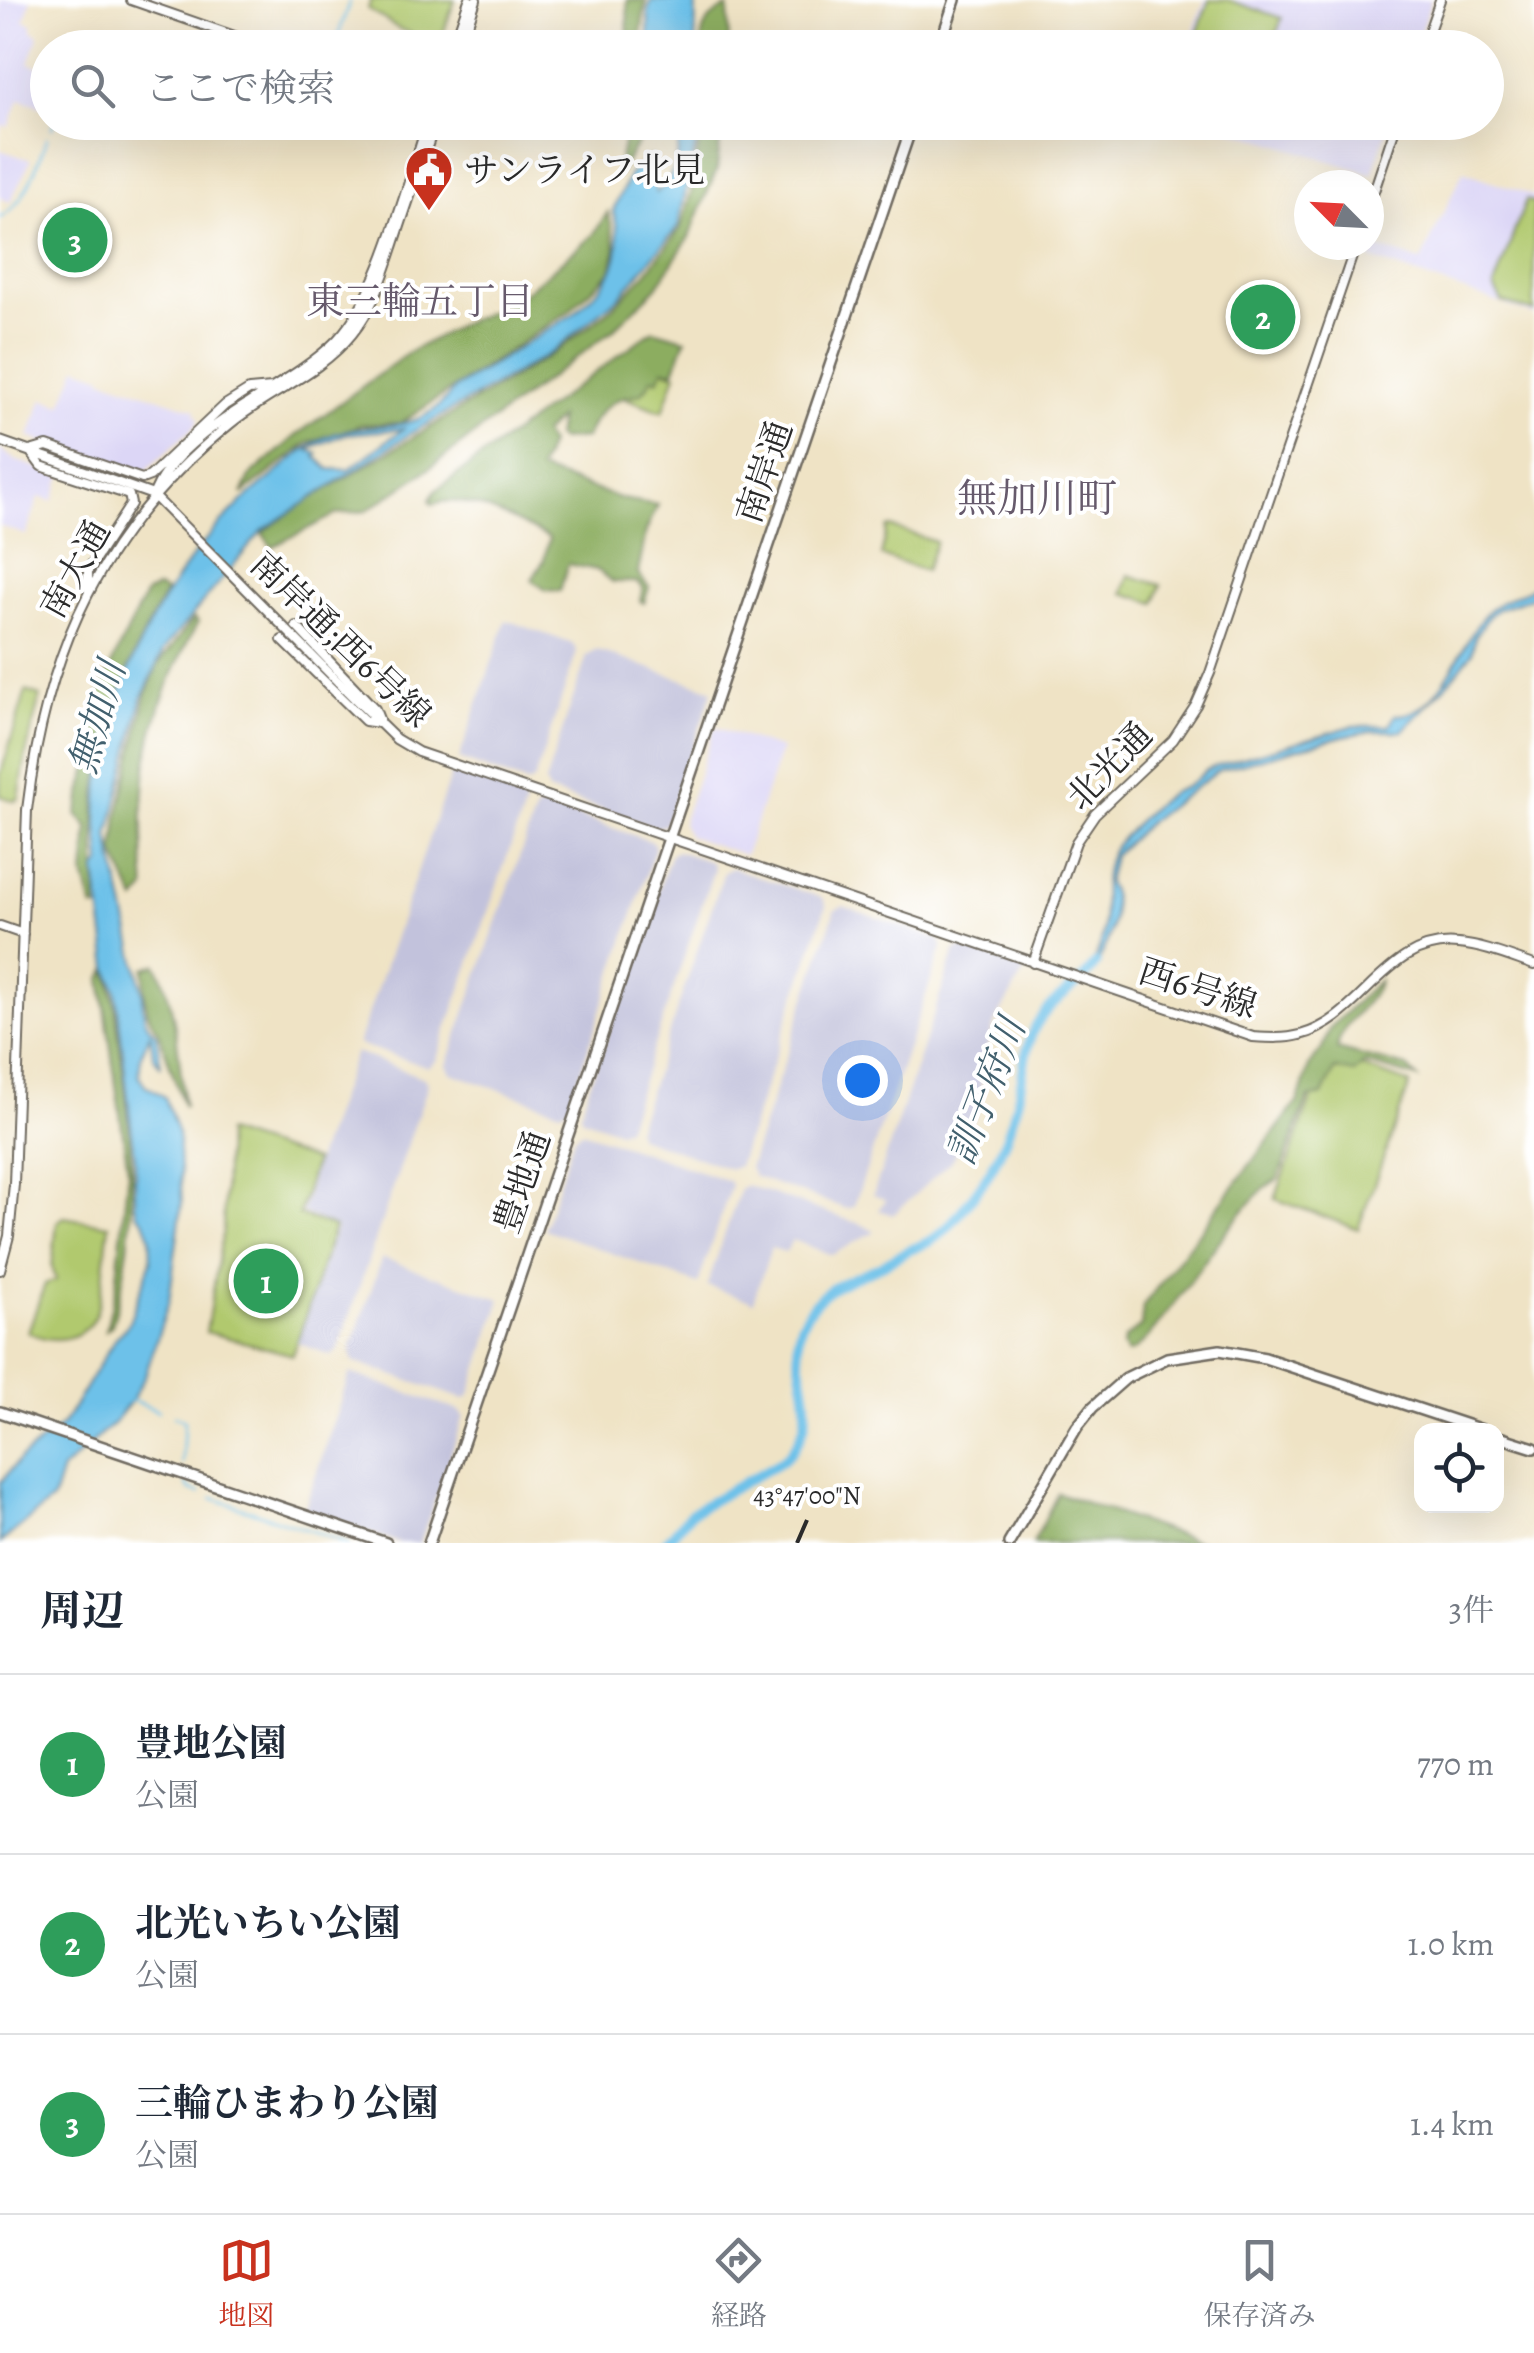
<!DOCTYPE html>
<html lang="ja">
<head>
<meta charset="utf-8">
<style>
  :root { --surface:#fff; --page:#f2f2f3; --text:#1f2937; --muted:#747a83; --line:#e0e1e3; --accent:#c8321e }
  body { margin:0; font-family:Alegreya,"Noto Serif JP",serif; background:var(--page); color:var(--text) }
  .controls { position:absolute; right:30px; bottom:30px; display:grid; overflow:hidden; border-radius:20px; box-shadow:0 10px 40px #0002 }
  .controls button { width:90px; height:90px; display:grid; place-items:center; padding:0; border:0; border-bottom:2px solid var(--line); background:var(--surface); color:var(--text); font:50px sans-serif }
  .compass { position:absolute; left:1294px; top:170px; width:90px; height:90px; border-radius:50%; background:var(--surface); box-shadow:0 10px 40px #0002; rotate:294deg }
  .you { position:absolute; left:862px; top:1080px; width:35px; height:35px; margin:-25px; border:8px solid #fff; border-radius:50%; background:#1a73e8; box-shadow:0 0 0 15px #1a73e833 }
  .badge { display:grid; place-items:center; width:65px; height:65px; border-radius:50%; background:var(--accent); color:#fff; font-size:32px; font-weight:700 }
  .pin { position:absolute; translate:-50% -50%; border:5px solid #fff; box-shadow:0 2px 10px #0006 }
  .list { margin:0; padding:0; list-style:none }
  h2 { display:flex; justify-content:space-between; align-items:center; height:130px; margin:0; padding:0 40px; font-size:42px }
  h2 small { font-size:32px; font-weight:400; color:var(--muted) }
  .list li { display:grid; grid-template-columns:65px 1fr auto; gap:30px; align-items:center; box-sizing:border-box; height:180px; padding:0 40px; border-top:2px solid var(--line) }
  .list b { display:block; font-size:38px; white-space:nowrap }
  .list p { margin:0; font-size:32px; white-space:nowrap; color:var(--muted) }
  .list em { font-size:32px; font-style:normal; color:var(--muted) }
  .icon { flex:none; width:55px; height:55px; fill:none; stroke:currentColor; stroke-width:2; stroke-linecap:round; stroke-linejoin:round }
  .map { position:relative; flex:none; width:1534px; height:1543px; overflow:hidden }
  .search { position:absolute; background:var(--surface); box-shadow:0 10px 40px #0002; left:30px; right:30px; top:30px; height:110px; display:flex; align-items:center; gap:25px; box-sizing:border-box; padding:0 35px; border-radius:55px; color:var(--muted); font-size:38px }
  .sheet { height:670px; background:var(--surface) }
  nav { display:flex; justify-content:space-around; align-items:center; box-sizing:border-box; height:140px; border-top:2px solid var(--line); background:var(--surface); font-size:28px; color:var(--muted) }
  nav a { display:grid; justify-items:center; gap:5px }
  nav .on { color:var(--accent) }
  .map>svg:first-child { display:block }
  .built { fill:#dcd6f6 }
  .industrial { fill:#c2c2dc }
  .green { fill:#b1c96e; stroke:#6e7a4c; stroke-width:2.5 }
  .forest { fill:#8cad61; stroke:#5c6c46; stroke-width:2.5 }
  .water { fill:#6dc1e9; stroke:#4c768a; stroke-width:2.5; fill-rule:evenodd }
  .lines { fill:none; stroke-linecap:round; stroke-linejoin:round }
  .stream { stroke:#6dc1e9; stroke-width:2.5 }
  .river { stroke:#6dc1e9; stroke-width:10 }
  .tertiary-casing { stroke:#706b61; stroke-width:12 }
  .secondary-casing { stroke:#706b61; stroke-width:14 }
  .tertiary { stroke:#fff; stroke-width:8 }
  .secondary { stroke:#fff; stroke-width:9 }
  .ticks { fill:none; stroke:#2b2b2b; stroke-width:4 }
  .labels { text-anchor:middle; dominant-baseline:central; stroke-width:8; stroke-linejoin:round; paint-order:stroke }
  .poi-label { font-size:35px; fill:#2b2b2b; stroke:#fff; text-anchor:start }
  .street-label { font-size:35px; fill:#2b2b2b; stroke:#fff }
  .neighbourhood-label { font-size:38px; fill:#665a6c; stroke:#fff }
  .water-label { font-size:38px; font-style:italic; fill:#42606e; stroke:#fff }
  .quarter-label { font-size:40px; fill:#665a6c; stroke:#fff }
  .ticks-label { font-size:25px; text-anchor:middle; fill:#2b2b2b; stroke:#fff; stroke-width:8; stroke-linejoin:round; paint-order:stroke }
</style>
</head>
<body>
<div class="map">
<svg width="1534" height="1543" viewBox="0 0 1534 1543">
  <rect width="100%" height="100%" fill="#fff"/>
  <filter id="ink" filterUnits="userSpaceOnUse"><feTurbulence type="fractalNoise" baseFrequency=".01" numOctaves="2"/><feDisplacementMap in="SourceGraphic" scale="20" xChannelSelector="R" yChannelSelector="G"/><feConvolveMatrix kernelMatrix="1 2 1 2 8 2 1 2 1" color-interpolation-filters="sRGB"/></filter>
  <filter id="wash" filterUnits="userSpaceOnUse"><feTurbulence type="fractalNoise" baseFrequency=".0048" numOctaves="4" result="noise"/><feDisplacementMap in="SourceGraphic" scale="40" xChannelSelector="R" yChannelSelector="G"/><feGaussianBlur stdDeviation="2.25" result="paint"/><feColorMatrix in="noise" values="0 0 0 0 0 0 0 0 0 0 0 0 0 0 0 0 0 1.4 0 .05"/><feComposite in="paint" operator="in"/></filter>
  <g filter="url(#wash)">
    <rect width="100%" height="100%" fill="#efe3c5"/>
    <path class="built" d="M0 0H31L24 21 32 24V31L39 35 29 63 47 70 48 108 19 99 9 127 3 125 0 133Z
      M1205 0H1431L1415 47 1187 48Z
      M1210 123H1389L1372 174Z
      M0 150 31 160 10 202 0 198Z
      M1463 171 1534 196V315L1360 255 1363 245H1366L1421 261Z
      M77 367 103 376V379L196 410 195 415 199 417 196 425 141 475 29 437 43 399 62 405Z
      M0 449 15 460 62 476 53 501 39 497 26 535 0 526Z
      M715 727 781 749 745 855 689 836 682 823Z"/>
    <path class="industrial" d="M506 620 573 644 577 652 534 780 528 784 459 759Z
      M597 650 713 690 665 825 656 828 548 791 545 783 587 656Z
      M452 771 520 794 525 805 436 1061 428 1067 358 1044Z
      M545 805 653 842 655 848 569 1106 561 1111 451 1073 447 1065 536 809Z
      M677 851 711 862 714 869 626 1128 619 1131 582 1118 580 1113 671 854Z
      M732 868 823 898 826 906 738 1166 731 1169 639 1137 636 1130 724 872Z
      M843 906 940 940 942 947 854 1206 847 1209 753 1176 749 1168 835 910Z
      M965 947 1026 969 994 1024 986 1051 977 1113 953 1159 893 1215 878 1210 886 1200 873 1195 955 951Z
      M355 1052 424 1078 428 1085 338 1350 332 1356 298 1343 336 1227 302 1213 316 1162Z
      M582 1131 729 1181 731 1185 698 1284 544 1229 574 1137Z
      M746 1185 863 1225 875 1231 832 1255 792 1240 786 1252 771 1248 753 1302 707 1286 740 1189Z
      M382 1258 501 1299 469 1397 463 1399 354 1362 350 1352Z
      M350 1373 460 1411 464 1416 420 1543H400L304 1510Z"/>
    <path class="green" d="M371 0H455L439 45 399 29 368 9Z
      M1209 0H1228L1282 18 1275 38 1296 45 1295 47H1192Z
      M1526 200 1534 202V312L1502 302 1494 287Z
      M65 205 96 215 78 267 56 259 69 222 60 219Z
      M1256 287 1286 298 1270 346 1239 335Z
      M653 365 676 374 663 412 622 397Z
      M891 527 936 542 925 571 881 556 887 528Z
      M1129 575 1161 585 1155 603 1123 593Z
      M26 691 40 696 26 754 19 798 15 801 0 796V776Z
      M1327 1054 1410 1084 1358 1229 1275 1199Z
      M226 1132 315 1161 299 1215 334 1227 293 1355 206 1332 223 1231Z
      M64 1217 109 1225C105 1249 104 1293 96 1313 85 1342 51 1344 28 1332L45 1284 56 1280 52 1267 57 1222Z"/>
    <path class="forest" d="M627 0H646L639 47H628Z
      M728 7 729 47H701C701 26 708 17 728 7Z
      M626 123H650L617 177 626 126Z
      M702 123H722L717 169 689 237 657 287 613 330 423 473 366 511 337 514 272 547 262 533 300 505 554 353 611 309 647 272 680 229 691 193Z
      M608 212 616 248 611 271 569 311 401 423 361 425 309 442 242 494 251 475 298 434 408 353 463 323 512 303 593 235Z
      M653 330 686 339 674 371 663 369 658 380 652 378C640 402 638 391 619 399 602 406 592 422 586 438L561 440 556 437 559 418 543 433 549 444 539 470 622 499 658 505 646 531 638 574 649 587 644 603 640 601 643 588 637 582H613L597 570 568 564 560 591 546 590 532 580 544 560 549 538C516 522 467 492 432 504L430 500 435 491Z
      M158 588 166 592C128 658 101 730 96 806 94 840 97 874 97 908H93L84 875 88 827 77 815 94 741 96 708 103 682 146 593Z
      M194 618 198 622C145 718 137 781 146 889L136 901 114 852 118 816 146 695 157 666Z
      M156 964C176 1000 180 1065 184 1107L158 1030C141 1012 146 991 144 968Z
      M107 970C116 998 117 1025 121 1054 134 1153 140 1228 112 1325L106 1330 116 1286 128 1170 101 979Z
      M1379 980C1375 1003 1343 1016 1337 1049L1407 1067 1417 1078 1365 1063 1354 1073 1335 1069 1323 1095 1308 1098 1278 1179C1231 1205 1154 1349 1128 1353L1123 1347 1124 1339 1141 1326 1143 1306 1298 1101 1309 1066 1322 1049 1330 1028Z
      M1058 1493 1202 1543H1033Z"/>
    <path class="water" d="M651 0H696L695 47H649L648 11Z
      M676 123H695L696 143 678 227 620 296 552 352 408 435 262 531 164 649 142 698 109 836 143 994C142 1009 143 1025 156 1033L161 1067 153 1056 150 1034 141 1055 139 1075 145 1085 165 1097 178 1134 182 1203 169 1301 145 1376 132 1400 114 1423 62 1470 53 1499 0 1543V1483L20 1459 64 1423 116 1337 128 1325 151 1261 150 1236 144 1221 137 1214 135 1204V1159L116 991 108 968 96 871 101 863C100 843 96 821 98 801 109 676 171 556 269 479 287 465 303 447 324 438 376 415 414 443 455 388L573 314C609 282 628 262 613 211L630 174 650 157 656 193C678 176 682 149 676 123ZM403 429 348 470 329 469 316 457 318 454 307 449 346 434Z
      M1534 586V596L1498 609 1489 616 1475 637 1472 653 1444 688 1402 731H1371L1343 736 1219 770 1150 821 1113 856 1107 883C1124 908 1105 951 1092 974L1087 972C1116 932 1096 900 1108 859 1112 844 1155 803 1171 793 1178 789 1185 789 1191 783 1201 776 1202 771 1215 766L1352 726H1389L1395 715C1445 717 1461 633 1492 608 1503 599 1521 594 1534 586Z"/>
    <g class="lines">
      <path class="stream" d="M159 48 217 42
        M334 48 350 0
        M52 128 54 122
        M0 218C27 202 37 165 47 138
        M132 1400 158 1411
        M174 1416 184 1420 182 1463
        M186 1484 190 1490 200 1493
        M212 1498 348 1543"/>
      <path class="river" d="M665 1543 692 1512 782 1461C835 1412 781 1361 804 1319 820 1288 848 1281 877 1268 888 1262 899 1255 910 1250 926 1243 936 1240 948 1227 984 1185 1004 1157 1017 1102 1024 1077 1023 1045 1038 1022 1052 998 1081 987 1096 963"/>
    </g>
  </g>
  <g filter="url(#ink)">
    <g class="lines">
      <g class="tertiary-casing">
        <path id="tertiary" d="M131 0 269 48
          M453 48 469 0
          M460 48 476 0
          M1423 48 1440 0
          M1369 206 1397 122
          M0 441 153 495 355 699 396 739 418 752 1253 1037C1269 1038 1285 1039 1300 1035 1363 1019 1386 937 1458 944 1484 946 1510 957 1534 965
          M155 491C184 425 288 390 337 340 380 296 407 183 428 122
          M88 589V570L131 504 129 495 41 466 30 451 47 446 142 479 150 476 225 405 249 390 272 388
          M296 626 375 709 379 719
          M282 640 365 721 380 723
          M0 926 23 934
          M1033 963 1076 842 1095 814 1173 740 1196 705 1210 673 1356 245
          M0 1270 9 1236 14 1184 27 810C46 648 102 528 230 424 269 392 320 374 352 334 375 306 385 271 396 238 409 199 422 161 436 122"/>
      </g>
      <g class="secondary-casing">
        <path id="secondary" d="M939 48 955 0
          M0 1412 386 1543
          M1496 1436 1534 1448
          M429 1543 913 122
          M1009 1543 1077 1427 1093 1407 1126 1378 1167 1358 1220 1350 1265 1358 1482 1430"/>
      </g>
      <use href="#tertiary" class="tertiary"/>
      <use href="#secondary" class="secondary"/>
    </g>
  </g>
  <path class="ticks" d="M797 1543 807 1520"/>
  <defs>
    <g id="civic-pin" transform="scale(2.5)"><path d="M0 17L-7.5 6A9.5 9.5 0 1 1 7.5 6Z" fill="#c8321e" stroke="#fff"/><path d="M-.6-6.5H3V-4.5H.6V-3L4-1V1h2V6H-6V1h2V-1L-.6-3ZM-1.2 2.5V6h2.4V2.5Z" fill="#fff"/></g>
  </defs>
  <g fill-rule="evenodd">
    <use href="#civic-pin" x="429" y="170"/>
  </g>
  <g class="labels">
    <g class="poi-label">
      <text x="464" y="170">サンライフ北見</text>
    </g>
    <g class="street-label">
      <text transform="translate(764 472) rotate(-71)">南岸通</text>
      <text transform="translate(75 569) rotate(-61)">南大通</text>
      <text transform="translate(341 639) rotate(44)">南岸通;西6号線</text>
      <text transform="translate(1109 766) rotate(-46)">北光通</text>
      <text transform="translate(1198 988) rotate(18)">西6号線</text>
      <text transform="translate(522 1182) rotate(-71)">豊地通</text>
    </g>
    <g class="neighbourhood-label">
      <text x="420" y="301">東三輪五丁目</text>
    </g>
    <g class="water-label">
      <text transform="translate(97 717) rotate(-74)">無加川</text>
      <text transform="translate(986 1091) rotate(-69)">訓子府川</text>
    </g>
    <g class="quarter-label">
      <text x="1037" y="498">無加川町</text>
    </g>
  </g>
  <g class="ticks-label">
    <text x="807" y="1504">43°47'00"N</text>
  </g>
</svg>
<div class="controls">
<button><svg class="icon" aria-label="locate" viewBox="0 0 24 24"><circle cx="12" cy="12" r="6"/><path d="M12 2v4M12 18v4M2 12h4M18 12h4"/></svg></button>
</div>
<svg class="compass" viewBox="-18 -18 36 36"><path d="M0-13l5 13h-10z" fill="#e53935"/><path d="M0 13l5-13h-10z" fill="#747a83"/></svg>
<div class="you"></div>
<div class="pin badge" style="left:266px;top:1281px;background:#2e9e5b">1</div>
<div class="pin badge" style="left:1263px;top:317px;background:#2e9e5b">2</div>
<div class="pin badge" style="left:75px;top:240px;background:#2e9e5b">3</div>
<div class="search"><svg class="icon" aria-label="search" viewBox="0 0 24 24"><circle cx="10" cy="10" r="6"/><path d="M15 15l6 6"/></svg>ここで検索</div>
</div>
<section class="sheet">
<h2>周辺<small>3件</small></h2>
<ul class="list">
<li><span class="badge" style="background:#2e9e5b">1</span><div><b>豊地公園</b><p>公園</p></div><em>770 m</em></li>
<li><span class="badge" style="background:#2e9e5b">2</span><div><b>北光いちい公園</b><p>公園</p></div><em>1.0 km</em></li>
<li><span class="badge" style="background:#2e9e5b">3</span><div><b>三輪ひまわり公園</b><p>公園</p></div><em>1.4 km</em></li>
</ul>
</section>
<nav>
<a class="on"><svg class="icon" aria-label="map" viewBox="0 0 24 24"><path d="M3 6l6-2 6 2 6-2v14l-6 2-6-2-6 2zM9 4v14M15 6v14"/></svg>地図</a>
<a><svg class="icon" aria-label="directions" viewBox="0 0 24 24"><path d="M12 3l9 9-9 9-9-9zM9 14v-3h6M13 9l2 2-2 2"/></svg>経路</a>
<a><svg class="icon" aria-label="saved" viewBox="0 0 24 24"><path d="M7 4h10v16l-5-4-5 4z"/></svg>保存済み</a>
</nav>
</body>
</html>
